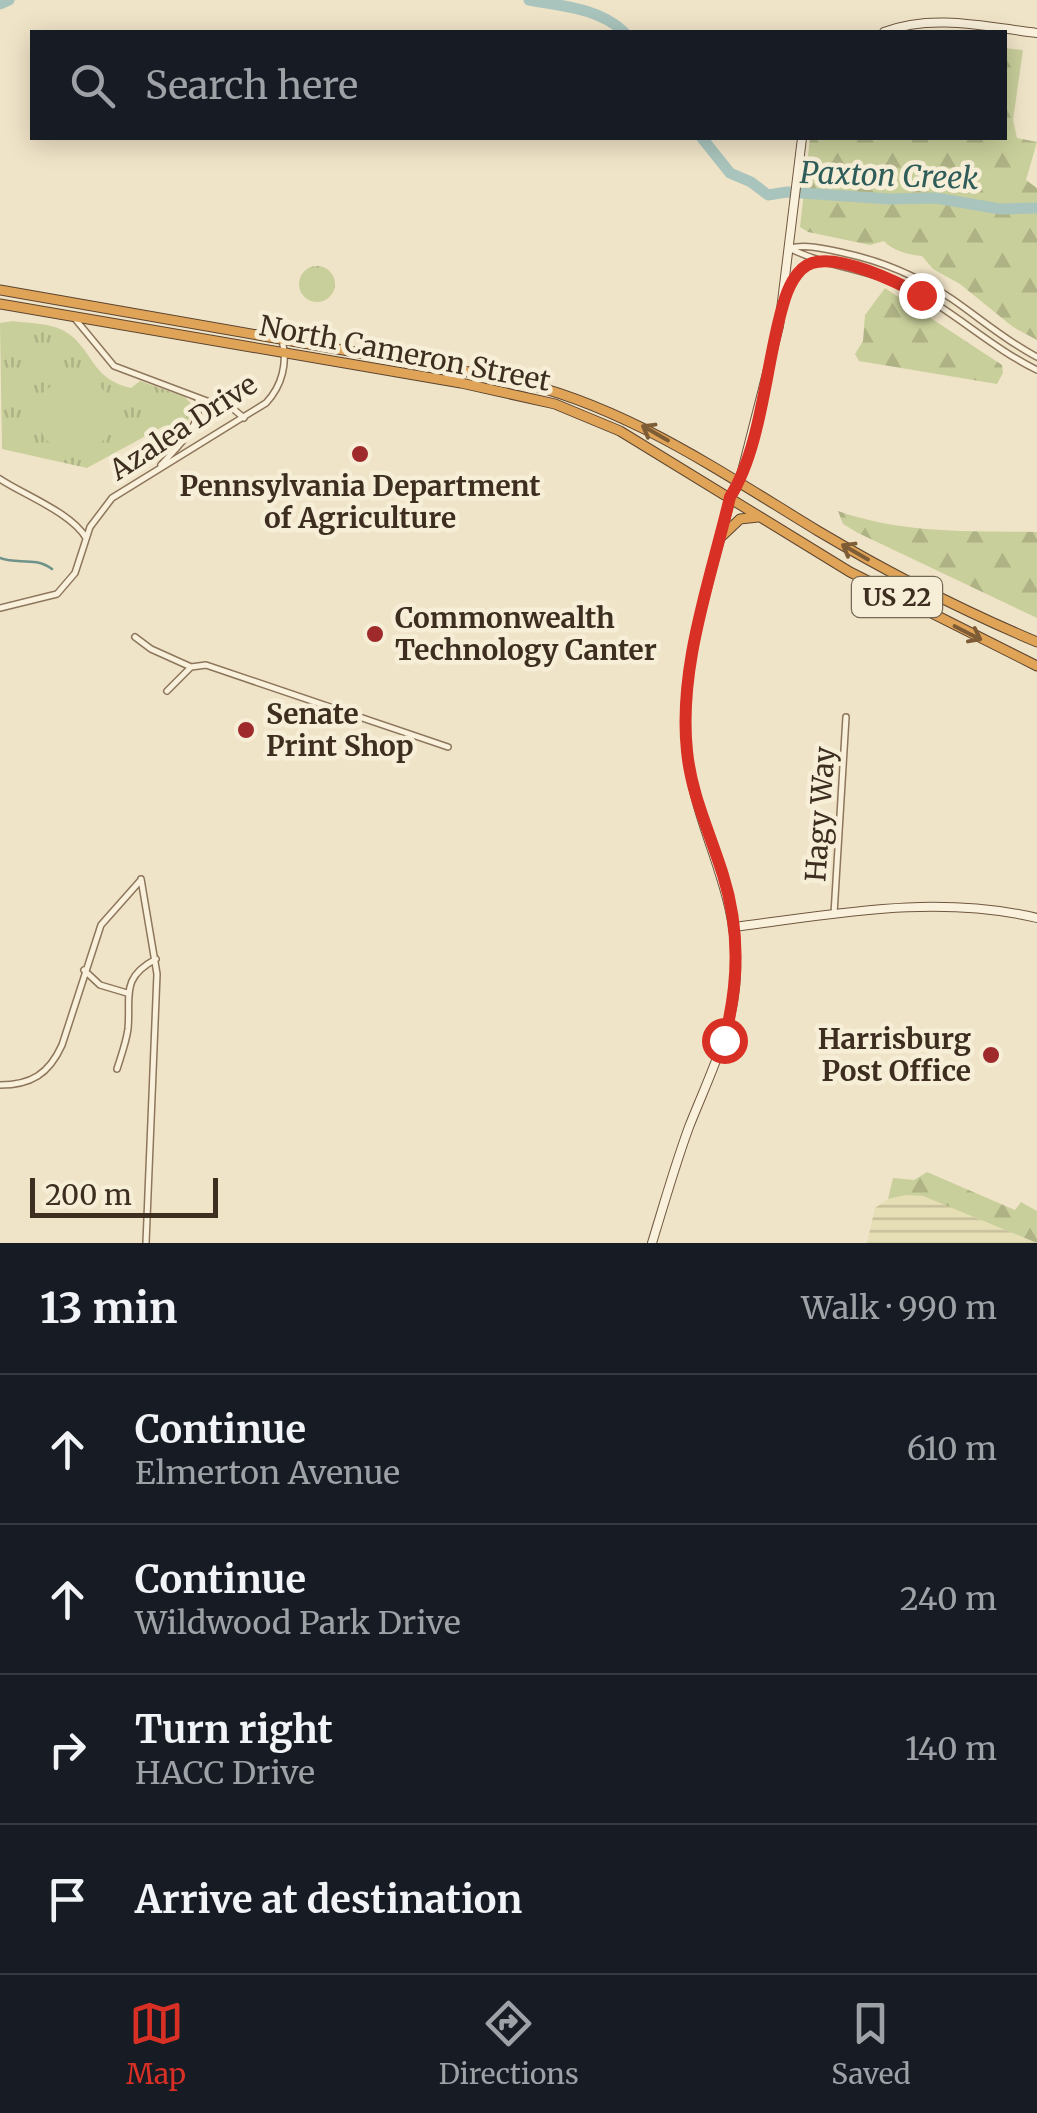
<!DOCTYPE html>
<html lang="en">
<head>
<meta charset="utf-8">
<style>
  :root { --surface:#171b24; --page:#20242c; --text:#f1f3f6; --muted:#9ea1a6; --line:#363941; --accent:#d93025 }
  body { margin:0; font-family:Merriweather,serif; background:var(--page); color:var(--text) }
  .scale { position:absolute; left:30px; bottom:25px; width:188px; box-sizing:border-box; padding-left:10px; border:5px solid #3d2e20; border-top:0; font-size:28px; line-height:35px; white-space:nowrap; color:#3d2e20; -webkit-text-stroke:8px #f7eed8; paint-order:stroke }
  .stop { position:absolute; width:30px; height:30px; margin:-22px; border:8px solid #d93025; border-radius:50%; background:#fff }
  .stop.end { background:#d93025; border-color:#fff; box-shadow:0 2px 10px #0008 }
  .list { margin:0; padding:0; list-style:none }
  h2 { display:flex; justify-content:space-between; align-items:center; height:130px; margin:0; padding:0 40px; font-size:42px }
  h2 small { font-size:32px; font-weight:400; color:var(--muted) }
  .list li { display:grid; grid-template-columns:65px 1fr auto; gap:30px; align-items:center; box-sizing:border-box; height:150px; padding:0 40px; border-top:2px solid var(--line) }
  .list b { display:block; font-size:38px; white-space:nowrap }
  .list p { margin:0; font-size:32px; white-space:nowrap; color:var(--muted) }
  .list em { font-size:32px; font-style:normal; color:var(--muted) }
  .icon { flex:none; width:55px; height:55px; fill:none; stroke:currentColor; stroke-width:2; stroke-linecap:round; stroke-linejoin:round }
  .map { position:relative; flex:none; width:1037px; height:1243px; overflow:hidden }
  .search { position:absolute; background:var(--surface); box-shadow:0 5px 25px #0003; left:30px; right:30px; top:30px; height:110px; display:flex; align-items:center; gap:25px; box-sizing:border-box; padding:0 35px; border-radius:0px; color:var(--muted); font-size:38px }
  .sheet { height:730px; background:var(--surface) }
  nav { display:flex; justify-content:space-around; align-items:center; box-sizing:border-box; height:140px; border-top:2px solid var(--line); background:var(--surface); font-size:28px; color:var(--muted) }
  nav a { display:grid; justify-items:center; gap:5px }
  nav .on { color:var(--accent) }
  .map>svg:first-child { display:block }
  .farmland { fill:url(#farmland-rules) }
  .grass { fill:url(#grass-tufts) }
  .forest { fill:url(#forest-firs) }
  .pitch { fill:#c9cf9b }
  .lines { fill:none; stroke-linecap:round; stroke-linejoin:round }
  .stream { stroke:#6f938a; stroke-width:2.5 }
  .river { stroke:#a9c4bc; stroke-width:11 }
  .street-casing { stroke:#8d765c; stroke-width:8 }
  .secondary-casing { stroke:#6f573f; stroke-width:10 }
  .highway-casing { stroke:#5b4430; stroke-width:11 }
  .street { stroke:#faf1dc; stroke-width:5 }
  .secondary { stroke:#faf1dc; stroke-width:8 }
  .highway { stroke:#e0a458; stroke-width:9 }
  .oneway { stroke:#7e5d36 }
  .route { stroke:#d93025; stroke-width:12 }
  .poi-dot { fill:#9e2a2b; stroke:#f7eed8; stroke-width:4 }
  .labels { text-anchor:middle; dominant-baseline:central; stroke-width:9; stroke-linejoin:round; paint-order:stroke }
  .shield { fill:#f7eed8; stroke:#756857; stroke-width:2.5 }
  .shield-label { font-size:25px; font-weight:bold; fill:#3d2e20 }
  .street-label { font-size:28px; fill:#3d2e20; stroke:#f7eed8 }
  .poi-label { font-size:28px; font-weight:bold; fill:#3d2e20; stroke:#f7eed8; text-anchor:start }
  .water-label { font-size:30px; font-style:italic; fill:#2f5d5a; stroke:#f7eed8 }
</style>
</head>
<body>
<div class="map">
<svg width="1037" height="1243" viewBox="0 0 1037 1243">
  <defs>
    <pattern id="farmland-rules" width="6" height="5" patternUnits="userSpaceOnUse" patternTransform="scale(2.5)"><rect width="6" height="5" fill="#e6deb5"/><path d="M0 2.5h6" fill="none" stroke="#c6bf9b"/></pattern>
    <pattern id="grass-tufts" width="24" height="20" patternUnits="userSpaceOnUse" patternTransform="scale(2.5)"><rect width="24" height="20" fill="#c9cf9b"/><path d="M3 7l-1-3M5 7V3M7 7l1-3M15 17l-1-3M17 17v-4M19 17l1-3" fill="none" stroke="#aeb285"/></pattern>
    <pattern id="forest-firs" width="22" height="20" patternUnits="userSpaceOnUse" patternTransform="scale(2.5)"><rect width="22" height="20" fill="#c9cf9b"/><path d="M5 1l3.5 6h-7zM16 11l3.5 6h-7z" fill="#aeb285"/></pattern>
  </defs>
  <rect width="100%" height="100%" fill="#f0e4c8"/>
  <path class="farmland" d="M906 1195 923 1196 1037 1243H867L875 1208 888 1199Z"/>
  <path class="grass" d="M299 284a18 18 0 1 1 36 0a18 18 0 1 1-36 0Z
    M13 321C33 324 56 322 73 337 96 359 94 379 131 388L140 381 185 397 193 406 187 424 164 426 87 468 2 449 0 323Z"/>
  <path class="forest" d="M1005 48 1023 50 1013 120 1017 138 1037 142 1026 180 1037 188V340L1013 327 960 284 933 269 922 256C909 255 891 250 884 241L870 245 808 232 800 227 810 138H1004Z
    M885 288 1002 365 1003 373 997 384 859 361 855 354 863 341 865 315Z
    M838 511C903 534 970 531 1037 532V618L858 533 843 524Z
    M927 1172 1015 1210 1021 1202 1037 1211V1243L923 1196 906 1195 888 1199 893 1178 914 1180Z"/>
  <path class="pitch" d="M37 415a38 38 0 1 1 76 0a38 38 0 1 1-76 0Z"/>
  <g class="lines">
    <path class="stream" d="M0 558C17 565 34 556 52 569"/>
    <path class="river" d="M529 0C562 6 599 8 624 32
      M0 4 9 0
      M702 138 730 173 751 182 768 195 787 192 889 199 936 198 1000 209 1037 208"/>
    <g class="street-casing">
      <path id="street" d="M789 248C826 267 869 269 906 287 953 310 990 347 1037 370
        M789 248C807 244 826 249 844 253 882 261 919 277 952 299 981 319 1006 341 1037 357
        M784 301C793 282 798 265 821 261
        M76 320 114 366 215 404 231 407 244 418
        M161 465C176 448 204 424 198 399
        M0 479C24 495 72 513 86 538
        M0 608 57 594 75 573 90 527 112 498 266 403C282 386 288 363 282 340
        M135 637 151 649 191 667
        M167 691 191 667 206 665 448 747
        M141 879 157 974 146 1243
        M834 914 846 717
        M84 970 100 985 127 993
        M117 1069C121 1056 126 1043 128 1029 131 996 120 978 156 959
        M0 1085C31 1085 49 1074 62 1045L101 925 140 881"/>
    </g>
    <g class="secondary-casing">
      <path id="secondary" d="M884 32C933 13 987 27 1037 33
        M734 927C836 914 935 894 1037 918
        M652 1243C664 1204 675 1165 689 1127 709 1076 734 1029 736 974 739 892 698 836 688 759 676 672 711 580 731 497L739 483 779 326 802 138"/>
    </g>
    <g class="highway-casing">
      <path id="highway" d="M0 290 503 378C622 403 716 469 818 531 889 573 961 610 1037 642
        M0 304 461 383 555 404 620 431 850 572 1037 666
        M721 537 740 519 758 517"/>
    </g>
    <use href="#street" class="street"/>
    <use href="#secondary" class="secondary"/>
    <use href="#highway" class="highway"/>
  </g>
  <defs><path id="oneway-shaft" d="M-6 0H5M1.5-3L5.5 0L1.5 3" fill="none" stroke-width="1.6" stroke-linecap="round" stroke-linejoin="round" transform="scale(2.5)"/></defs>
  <g class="oneway">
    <use href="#oneway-shaft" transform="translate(655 433) rotate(-150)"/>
    <use href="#oneway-shaft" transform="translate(855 552) rotate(-150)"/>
    <use href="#oneway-shaft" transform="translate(968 633) rotate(27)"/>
  </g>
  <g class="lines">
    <path class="route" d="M724 1040C739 985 740 929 723 875 710 833 691 794 687 751 678 667 711 578 730 497 762 447 766 361 783 305 787 290 796 268 812 263 840 254 897 282 921 295"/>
  </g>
  <g class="poi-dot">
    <circle cx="360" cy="454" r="10"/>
    <circle cx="375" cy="634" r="10"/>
    <circle cx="246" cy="730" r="10"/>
    <circle cx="991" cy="1055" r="10"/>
  </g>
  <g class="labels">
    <rect class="shield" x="852" y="577" width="90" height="40" rx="8"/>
    <g class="shield-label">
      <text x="897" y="597">US 22</text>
    </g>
    <g class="street-label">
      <text transform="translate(405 353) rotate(11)">North Cameron Street</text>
      <text transform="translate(183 427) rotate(-33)">Azalea Drive</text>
      <text transform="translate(820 814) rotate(-86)">Hagy Way</text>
    </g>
    <g class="poi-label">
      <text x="360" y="486" text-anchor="middle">Pennsylvania Department<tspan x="360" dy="32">of Agriculture</tspan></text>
      <text x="395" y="618">Commonwealth<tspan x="395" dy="32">Technology Canter</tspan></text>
      <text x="266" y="714">Senate<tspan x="266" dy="32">Print Shop</tspan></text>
      <text x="971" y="1039" text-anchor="end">Harrisburg<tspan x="971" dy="32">Post Office</tspan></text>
    </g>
    <g class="water-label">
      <text transform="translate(889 175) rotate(2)">Paxton Creek</text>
    </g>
  </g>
</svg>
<div class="scale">200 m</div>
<div class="stop" style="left:724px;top:1040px"></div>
<div class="stop end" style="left:921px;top:295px"></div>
<div class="search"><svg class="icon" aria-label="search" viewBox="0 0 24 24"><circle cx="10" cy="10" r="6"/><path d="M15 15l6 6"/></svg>Search here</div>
</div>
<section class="sheet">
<h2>13 min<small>Walk · 990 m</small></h2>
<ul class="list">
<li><svg class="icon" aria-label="ahead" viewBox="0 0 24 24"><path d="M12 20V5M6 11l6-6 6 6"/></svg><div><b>Continue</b><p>Elmerton Avenue</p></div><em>610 m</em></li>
<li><svg class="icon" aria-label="ahead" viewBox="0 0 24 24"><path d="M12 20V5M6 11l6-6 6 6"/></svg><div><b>Continue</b><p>Wildwood Park Drive</p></div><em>240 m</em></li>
<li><svg class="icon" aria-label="right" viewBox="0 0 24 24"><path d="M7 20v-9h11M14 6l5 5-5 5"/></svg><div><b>Turn right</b><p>HACC Drive</p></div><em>140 m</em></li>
<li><svg class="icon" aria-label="arrive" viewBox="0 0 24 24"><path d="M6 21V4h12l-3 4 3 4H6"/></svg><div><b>Arrive at destination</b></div></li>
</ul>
</section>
<nav>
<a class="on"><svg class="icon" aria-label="map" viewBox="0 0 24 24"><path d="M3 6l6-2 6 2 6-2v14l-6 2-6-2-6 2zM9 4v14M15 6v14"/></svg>Map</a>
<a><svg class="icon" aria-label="directions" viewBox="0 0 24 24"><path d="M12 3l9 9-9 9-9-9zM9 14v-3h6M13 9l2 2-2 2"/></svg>Directions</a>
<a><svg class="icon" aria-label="saved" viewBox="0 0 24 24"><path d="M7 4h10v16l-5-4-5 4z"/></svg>Saved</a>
</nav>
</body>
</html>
